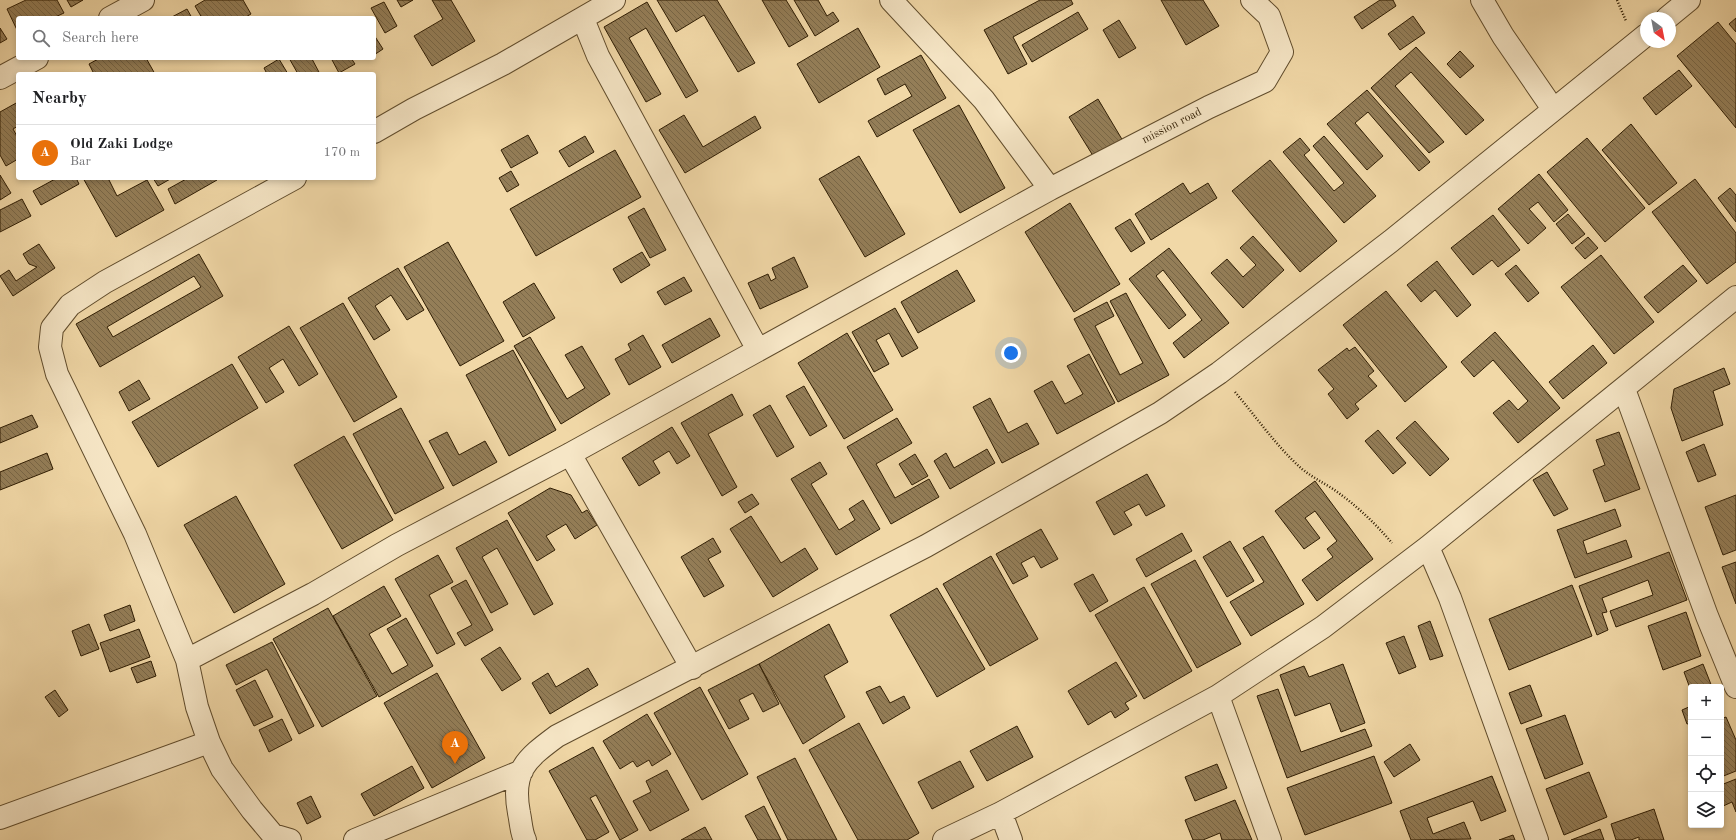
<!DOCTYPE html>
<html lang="en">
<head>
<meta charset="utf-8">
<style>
  :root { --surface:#fff; --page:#f2f2f2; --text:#202124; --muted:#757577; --line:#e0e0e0; --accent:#8f2418 }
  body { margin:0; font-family:"Old Standard TT",serif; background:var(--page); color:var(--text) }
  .controls { position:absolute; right:12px; bottom:12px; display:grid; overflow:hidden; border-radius:4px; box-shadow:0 2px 6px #0003 }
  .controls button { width:36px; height:36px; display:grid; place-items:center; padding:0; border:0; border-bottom:1px solid var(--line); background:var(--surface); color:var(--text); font:20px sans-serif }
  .compass { position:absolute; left:1640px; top:12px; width:36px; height:36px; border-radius:50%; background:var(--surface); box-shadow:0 2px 6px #0003; rotate:148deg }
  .you { position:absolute; left:1011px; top:353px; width:14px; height:14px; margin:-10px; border:3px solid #fff; border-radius:50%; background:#1a73e8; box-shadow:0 0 0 6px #1a73e833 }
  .badge { display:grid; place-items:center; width:26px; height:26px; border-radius:50%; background:var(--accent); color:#fff; font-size:13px; font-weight:700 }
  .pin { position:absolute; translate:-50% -33px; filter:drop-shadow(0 1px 2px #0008) }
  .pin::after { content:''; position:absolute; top:21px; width:14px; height:12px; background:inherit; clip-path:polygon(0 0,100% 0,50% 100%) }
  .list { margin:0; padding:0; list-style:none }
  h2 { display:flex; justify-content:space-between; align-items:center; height:52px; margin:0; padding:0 16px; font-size:17px }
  h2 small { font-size:13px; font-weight:400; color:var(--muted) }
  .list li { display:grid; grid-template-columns:26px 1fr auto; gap:12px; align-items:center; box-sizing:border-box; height:56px; padding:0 16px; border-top:1px solid var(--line) }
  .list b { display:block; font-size:15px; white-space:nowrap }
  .list p { margin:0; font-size:13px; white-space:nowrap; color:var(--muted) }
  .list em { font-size:13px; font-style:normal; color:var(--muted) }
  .icon { flex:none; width:22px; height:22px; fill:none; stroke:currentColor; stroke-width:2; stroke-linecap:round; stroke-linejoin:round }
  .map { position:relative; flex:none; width:1736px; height:840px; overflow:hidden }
  .search { position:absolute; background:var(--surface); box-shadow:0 2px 6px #0003; left:16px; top:16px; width:360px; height:44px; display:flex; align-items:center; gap:10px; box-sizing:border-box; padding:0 14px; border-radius:4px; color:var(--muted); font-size:15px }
  .panel { position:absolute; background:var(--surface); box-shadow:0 2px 6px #0003; left:16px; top:72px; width:360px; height:108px; border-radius:4px }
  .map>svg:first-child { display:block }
  .building { fill:url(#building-back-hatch); stroke:#2f1d03; fill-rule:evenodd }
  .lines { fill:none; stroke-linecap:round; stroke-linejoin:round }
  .minor-casing { stroke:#604c2c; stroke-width:24 }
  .path { stroke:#2f1d03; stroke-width:2.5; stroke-dasharray:1 2; stroke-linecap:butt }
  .minor { stroke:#f6e6c6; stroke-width:22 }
  .labels { text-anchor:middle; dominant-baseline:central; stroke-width:3; stroke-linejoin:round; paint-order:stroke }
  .street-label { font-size:12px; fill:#2f1d03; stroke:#f6e6c6 }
</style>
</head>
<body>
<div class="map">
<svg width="1736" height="840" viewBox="0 0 1736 840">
  <defs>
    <pattern id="building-back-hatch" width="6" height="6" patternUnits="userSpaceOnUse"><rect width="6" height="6" fill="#947e58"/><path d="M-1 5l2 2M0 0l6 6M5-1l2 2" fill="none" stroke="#796747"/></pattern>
  </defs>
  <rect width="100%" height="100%" fill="#f1d8a7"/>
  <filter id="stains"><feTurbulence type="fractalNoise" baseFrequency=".005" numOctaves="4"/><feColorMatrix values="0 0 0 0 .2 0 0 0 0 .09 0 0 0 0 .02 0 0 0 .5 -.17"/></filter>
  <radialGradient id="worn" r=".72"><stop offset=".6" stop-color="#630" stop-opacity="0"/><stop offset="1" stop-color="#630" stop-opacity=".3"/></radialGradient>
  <path class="building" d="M26 0H57L64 13 53 18H18V32L7 9Z
    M67 0H83L71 7Z
    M205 0H243L251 14 244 18H202L195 6Z
    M397 0H413L401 7Z
    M432 0H451L475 41 432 66 414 36 443 19Z
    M657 0H717L755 63 738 72 704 15 676 32Z
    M762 0H786L808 36 789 47Z
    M794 0H818L827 16 833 12 839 21 815 36Z
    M1040 0H1071L1073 4 1013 37 1027 64 1008 74 984 30Z
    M1161 0H1203L1219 26 1186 45Z
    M1380 0H1393L1396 6 1362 29 1354 17Z
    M384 2 397 26 385 33 371 8Z
    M647 2 698 91 686 98 646 28 629 38 661 94 646 102 604 27Z
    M187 9 192 18H170Z
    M1078 12 1088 29 1032 62 1022 45Z
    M1413 16 1425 33 1400 50 1388 34Z
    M1736 18V32L1729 24Z
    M1119 20 1136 48 1119 58 1103 30Z
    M1718 22 1736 44V128L1677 56Z
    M0 28 7 39 0 43Z
    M858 28 880 67 819 103 797 64Z
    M374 35 383 49 374 55Z
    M1416 47 1484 120 1466 135 1411 72 1395 86 1444 142 1429 153 1371 88Z
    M1460 51 1474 66 1460 78 1447 64Z
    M921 55 946 98 877 137 868 121 912 96 905 84 885 95 877 79Z
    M100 58H146L155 74H94L89 64Z
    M289 58H314L312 59 320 74H298Z
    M331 58H351L355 64 339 73Z
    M279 59 288 74H267L264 68Z
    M1679 70 1692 86 1656 115 1643 98Z
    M1367 90 1430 162 1419 171 1368 112 1355 123 1383 156 1367 170 1327 124Z
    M1098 99 1123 141 1095 159 1069 117Z
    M18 102V126L13 129 18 138V159L6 166 0 155V112Z
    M959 105 1005 188 960 213 913 130Z
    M684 115 703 147 755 116 761 128 685 173 659 130Z
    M1631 124 1677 183 1649 205 1602 150Z
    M528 135 538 153 511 168 501 150Z
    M585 136 594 152 569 167 559 151Z
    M1324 136 1376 196 1344 223 1283 152 1300 138 1310 150 1304 155 1334 191 1344 183 1313 146Z
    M1587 138 1645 208 1605 242 1547 172Z
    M615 150 641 197 536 256 510 209Z
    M859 156 905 234 865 257 819 179Z
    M1270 160 1337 241 1300 272 1232 191Z
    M511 171 519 185 507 192 499 178Z
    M1539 174 1568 210 1554 222 1538 202 1529 209 1546 228 1528 244 1498 209Z
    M0 175 11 193 0 200Z
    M57 178H76L79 184 41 205 33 191Z
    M83 178H108L117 196 147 180 164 210 116 237Z
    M153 178H172L158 186Z
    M188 178H216L217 180 175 204 168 189Z
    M1695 179 1736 233V262L1707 284 1652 212Z
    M1183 183 1190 194 1208 183 1217 198 1151 240 1135 214Z
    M1730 188 1736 195V222L1718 198Z
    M22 199 31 216 0 232V210Z
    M1070 203 1120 284 1074 312 1025 232Z
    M644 208 666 250 650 258 628 217Z
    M1568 214 1585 234 1572 244 1556 224Z
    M1493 215 1520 250 1498 267 1492 260 1473 275 1451 248Z
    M1130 219 1145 243 1131 252 1115 228Z
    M1253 236 1284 270 1243 308 1211 273 1227 259 1243 277 1256 265 1240 248Z
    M1588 237 1598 248 1585 259 1575 248Z
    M448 242 504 341 460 366 404 267Z
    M39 244 55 268 13 296 0 276 9 270 16 281 37 267 29 264 23 254Z
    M1169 248 1229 323 1184 358 1173 343 1202 320 1163 270 1156 276 1186 315 1169 329 1129 279Z
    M642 252 650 265 621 283 613 269Z
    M199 254 223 296 100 367 76 324ZM194 276 201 287 113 337 107 327Z
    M1601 255 1654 322 1614 354 1561 287Z
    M794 257 808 287 760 309 748 283 768 274 771 281 776 278 772 268Z
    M1437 261 1471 305 1457 317 1435 290 1421 302 1407 285Z
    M1516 265 1539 293 1528 302 1505 274Z
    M1683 265 1697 281 1658 313 1644 297Z
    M398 268 424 310 407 320 391 295 375 306 390 330 374 340 348 298Z
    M957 270 975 301 918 333 901 302Z
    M684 277 692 291 665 305 657 292Z
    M534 283 555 318 523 337 503 302Z
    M1386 291 1447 367 1405 402 1343 325Z
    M1126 293 1169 375 1118 402 1074 319 1107 302 1114 316 1095 326 1120 375 1143 363 1110 301Z
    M343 303 397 397 354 422 300 328Z
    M895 308 918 348 902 357 889 333 876 340 889 364 874 372 852 332Z
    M710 318 720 336 672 363 662 345Z
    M289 326 318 374 299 386 283 359 269 368 284 392 266 403 238 357Z
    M1495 332 1560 408 1518 443 1493 413 1509 400 1518 410 1528 401 1493 360 1474 377 1461 362Z
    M847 333 893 410 844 439 798 363Z
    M643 335 661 367 629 385 615 359 631 350 628 344Z
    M530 337 567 399 585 388 565 355 582 346 610 394 561 424 514 346Z
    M1593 345 1607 363 1563 399 1549 382Z
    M1355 347 1374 371 1368 376 1377 386 1355 404 1359 409 1347 419 1328 394 1334 389 1318 370 1347 348 1349 351Z
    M513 350 556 430 509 456 466 375Z
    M1089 354 1115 403 1057 434 1034 391 1052 381 1065 404 1083 394 1067 366Z
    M232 364 258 408 158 467 132 422Z
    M1724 368 1730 384 1713 391 1723 425 1682 441 1671 408 1674 389Z
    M139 380 150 399 129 411 119 392Z
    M804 386 827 426 810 436 786 396Z
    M732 394 743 415 708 434 737 487 722 496 681 423Z
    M990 398 1008 433 1027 423 1039 444 1002 463 973 407Z
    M770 405 794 447 777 457 753 415Z
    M401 408 444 488 395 514 353 434Z
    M32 415 38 427 0 443V428Z
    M897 418 912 443 876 464 895 498 929 479 939 497 891 524 847 447Z
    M1415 421 1449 459 1430 476 1396 438Z
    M672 427 690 456 677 464 669 451 653 461 660 473 639 486 622 458Z
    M1378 430 1406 463 1393 474 1365 441Z
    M447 432 459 455 485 441 497 462 453 486 429 441Z
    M1619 432 1640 489 1605 502 1593 470 1605 465 1596 440Z
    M344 436 393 520 342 549 294 465Z
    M1704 444 1716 475 1698 482 1686 452Z
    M987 449 995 463 950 489 934 461 946 453 954 468Z
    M47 453 53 469 0 490V472Z
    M915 454 928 476 912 485 899 464Z
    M820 462 827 474 811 484 839 530 855 520 849 509 863 500 880 529 836 555 791 479Z
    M1547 472 1568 509 1554 516 1533 480Z
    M1147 474 1165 506 1146 516 1139 504 1124 512 1132 525 1114 535 1096 502Z
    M1315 481 1373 559 1317 601 1302 580 1333 557 1327 549 1337 541 1315 511 1305 518 1320 538 1304 549 1275 511Z
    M550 488 571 495 582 513 587 510 597 525 575 539 566 524 546 536 555 550 537 561 508 513Z
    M752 494 759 504 745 513 738 502Z
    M1736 495V550L1723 555 1705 507Z
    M236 496 285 584 234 613 184 525Z
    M1615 509 1621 526 1583 541 1587 554 1626 540 1632 557 1575 578 1557 530Z
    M751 516 781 563 805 548 818 569 773 597 730 529Z
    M507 520 553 604 534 615 497 548 482 557 508 604 491 613 456 548Z
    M1041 529 1058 559 1041 568 1034 556 1021 563 1028 576 1013 584 996 554Z
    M1182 533 1192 551 1146 577 1136 559Z
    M1263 536 1304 604 1251 636 1230 602 1264 582 1243 548Z
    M713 538 721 552 708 559 724 586 704 597 681 557Z
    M1230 541 1254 581 1227 597 1203 557Z
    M1669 552 1687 600 1616 627 1610 611 1653 595 1648 580 1602 598 1607 612 1602 613 1608 630 1597 635 1579 586Z
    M438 555 453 582 429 595 455 644 437 654 395 579Z
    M991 556 1038 639 990 666 943 584Z
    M1195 560 1241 644 1197 668 1151 584Z
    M1736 562V604L1722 567Z
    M1093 574 1108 601 1090 612 1074 584Z
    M466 580 493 630 465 646 457 633 472 625 451 588Z
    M1572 585 1592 636 1509 670 1489 619Z
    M384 586 401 616 369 634 392 674 408 665 387 629 406 618 433 666 379 697 333 616Z
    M1144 587 1192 671 1144 699 1095 615Z
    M937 588 985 669 937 697 890 615Z
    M130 605 135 621 110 631 104 615Z
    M328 608 377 696 322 727 273 639Z
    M1686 612 1701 656 1663 670 1648 626Z
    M1430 621 1443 656 1430 660 1418 626Z
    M89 624 99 649 81 656 72 631Z
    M829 624 848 662 824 676 845 717 803 744 759 664Z
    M139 629 150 657 110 672 100 643Z
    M1404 636 1416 667 1399 674 1386 643Z
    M272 642 314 726 299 734 267 669 236 685 226 665Z
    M500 647 521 679 502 691 481 659Z
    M151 661 156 676 137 683 131 668Z
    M1116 662 1137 696 1125 703 1129 709 1115 718 1111 711 1088 725 1068 691Z
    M759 664 779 704 763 712 753 693 739 700 749 719 729 729 708 690Z
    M1343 664 1365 723 1341 732 1330 703 1295 716 1280 675 1304 666 1309 677Z
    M1703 664 1712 687H1691V691L1684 672Z
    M588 668 598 685 550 714 532 683 548 673 556 687Z
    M437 673 485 758 432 788 384 703Z
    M255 680 273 717 254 726 236 690Z
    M1530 685 1542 716 1521 724 1509 693Z
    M880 686 890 703 904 696 910 708 883 724 866 692Z
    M700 687 748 774 702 800 654 713Z
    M1278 689 1301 752 1365 729 1372 746 1287 778 1257 696Z
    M55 690 68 710 59 717 45 697Z
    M1691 706V723L1687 724 1682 710Z
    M647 714 671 754 652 766 649 760 637 767 633 761 620 769 603 741Z
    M1565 715 1583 764 1545 779 1526 729Z
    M1726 717 1736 740V771L1721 777V719Z
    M282 719 292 740 269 752 259 730Z
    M859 723 919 833 907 840H858L809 750Z
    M1017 726 1033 757 987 781 970 751Z
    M1410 744 1420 760 1394 777 1384 762Z
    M593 747 638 830 620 840 596 795 590 798 609 832 595 840H587L549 771Z
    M1374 756 1392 803 1305 835 1287 788Z
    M795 758 837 840H788L757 777Z
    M960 761 974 787 932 809 918 782Z
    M1217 764 1227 788 1195 801 1185 777Z
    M412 766 424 788 374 816 361 794Z
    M667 770 689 810 650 831 633 801 651 792 646 781Z
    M1589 772 1607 817 1564 835 1546 789Z
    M1492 776 1506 811 1481 821 1473 801 1427 818 1433 834 1464 822 1471 839 1411 840 1400 811Z
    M1736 779V812L1732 802 1721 807V785Z
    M311 796 321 817 307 824 297 803Z
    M1235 800 1252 840H1222L1220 833 1203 840H1193L1185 820Z
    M764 806 781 840H758L745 816Z
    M1654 809 1664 840H1639V837L1631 840H1616L1611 824Z
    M705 827 712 840H681Z
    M1600 829 1604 840H1571Z
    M1513 835 1515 840H1499Z"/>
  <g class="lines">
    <g class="minor-casing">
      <path id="minor" d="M1482 0 1503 36 1553 109
        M110 18 143 0
        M1667 18 1689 0
        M583 19 598 56 758 350
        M0 78 37 58
        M374 132 414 109 503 64 614 0
        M1050 189 1209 107 1265 81 1282 52 1269 16 1252 0
        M1624 389 1707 616 1736 687
        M570 454 692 668
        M1428 547 1450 598 1537 840
        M187 660 313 594 397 545 570 454 1050 189 984 100 891 0
        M1218 696 1270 840
        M1001 813 1011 840
        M0 818 209 742
        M290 840 273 835 252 810 222 769 209 742 197 707 187 660 135 534 57 374 50 347 52 328 70 305 105 282 295 178
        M355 840 522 771
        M525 840C521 832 521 822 519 813 511 771 526 759 557 736L926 546 1160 413 1219 373 1391 241 1646 35
        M944 840 1001 813 1218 696 1323 627 1428 547 1736 297"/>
    </g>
    <path class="path" d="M1617 0 1626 21
      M1235 392C1257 418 1277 447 1302 469 1312 477 1322 482 1333 489 1355 504 1375 523 1392 543"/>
    <use href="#minor" class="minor"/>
  </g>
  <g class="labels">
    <g class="street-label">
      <text transform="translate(1172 126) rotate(-27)">mission road</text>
    </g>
  </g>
  <rect width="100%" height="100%" filter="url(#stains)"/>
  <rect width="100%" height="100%" fill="url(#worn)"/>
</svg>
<div class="controls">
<button>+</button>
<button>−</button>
<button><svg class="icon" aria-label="locate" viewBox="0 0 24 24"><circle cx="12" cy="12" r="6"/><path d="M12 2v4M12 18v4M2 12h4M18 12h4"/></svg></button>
<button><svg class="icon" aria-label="layers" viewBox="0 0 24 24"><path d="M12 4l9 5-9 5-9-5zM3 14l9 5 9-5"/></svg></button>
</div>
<svg class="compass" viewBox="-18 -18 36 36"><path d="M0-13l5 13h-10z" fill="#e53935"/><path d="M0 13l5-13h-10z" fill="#757577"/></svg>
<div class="you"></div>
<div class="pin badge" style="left:455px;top:764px;background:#e8710a">A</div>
<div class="search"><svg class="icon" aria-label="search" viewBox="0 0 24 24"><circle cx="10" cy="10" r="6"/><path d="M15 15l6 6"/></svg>Search here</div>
<section class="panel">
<h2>Nearby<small></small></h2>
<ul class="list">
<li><span class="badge" style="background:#e8710a">A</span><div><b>Old Zaki Lodge</b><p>Bar</p></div><em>170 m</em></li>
</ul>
</section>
</div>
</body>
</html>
